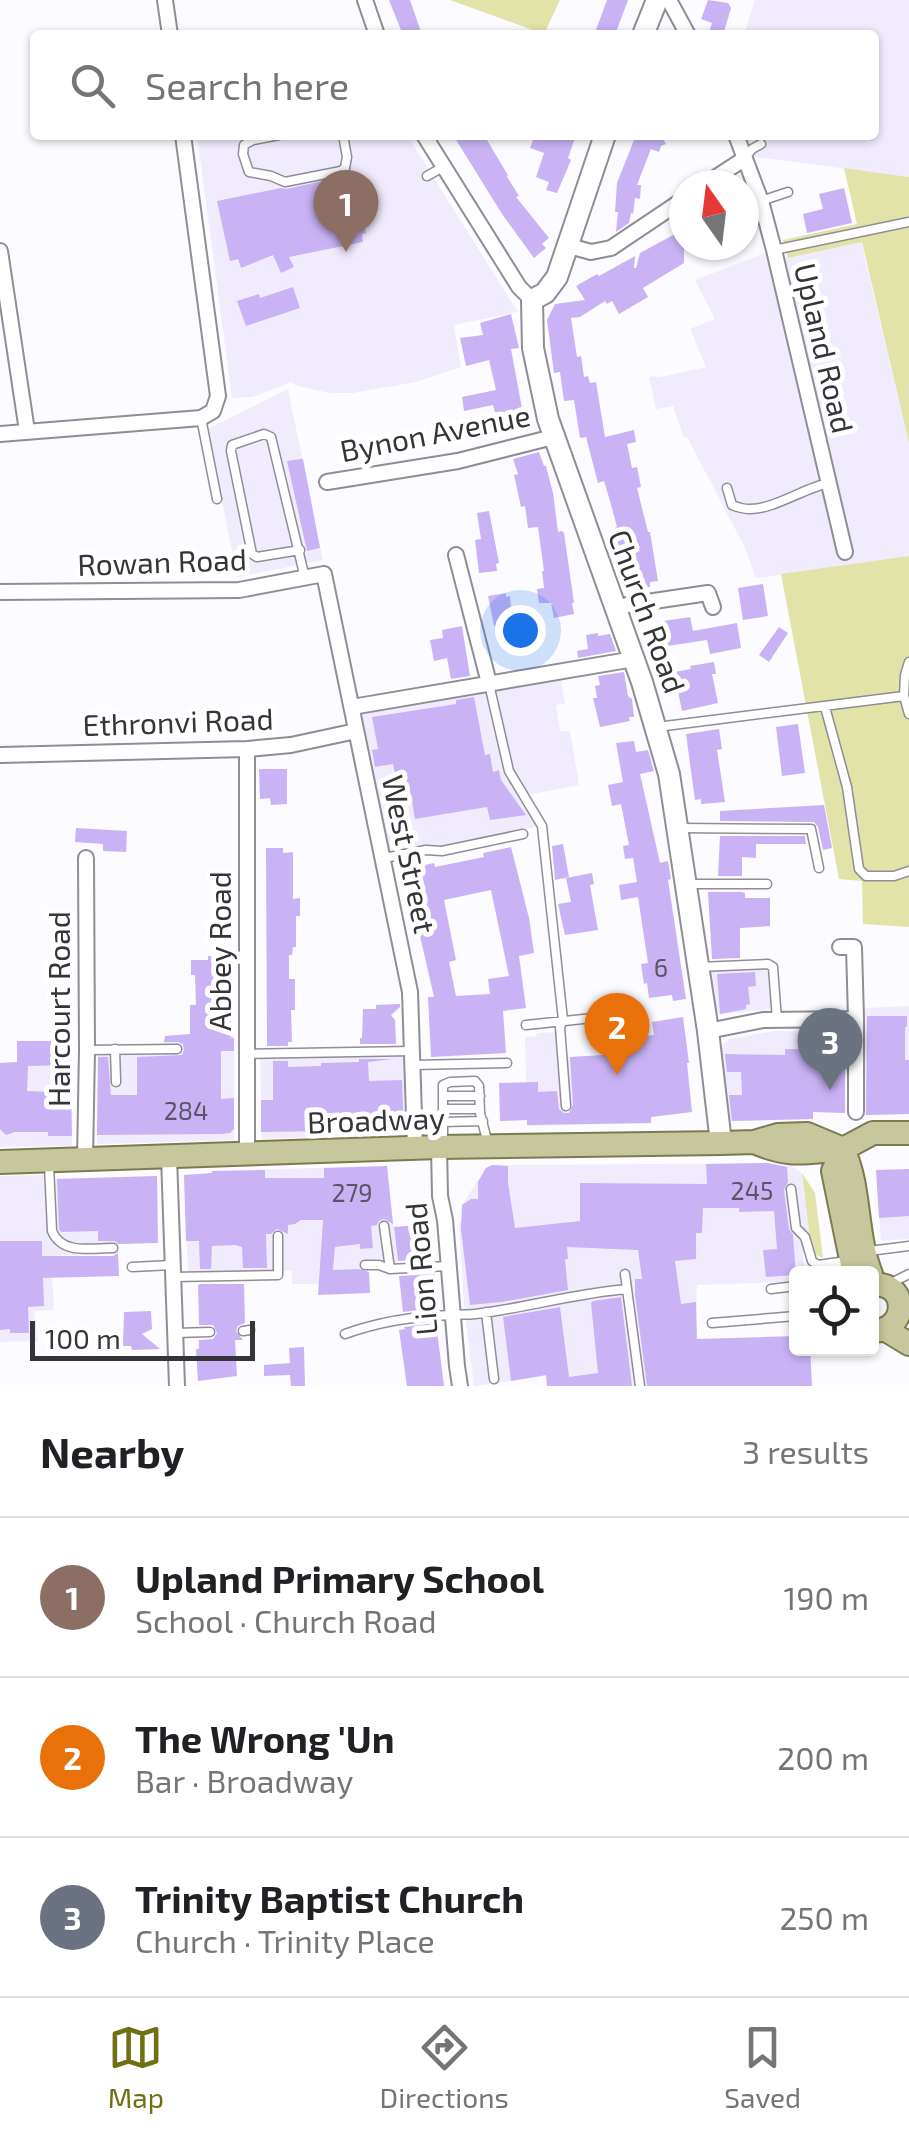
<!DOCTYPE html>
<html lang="en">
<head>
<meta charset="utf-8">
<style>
  :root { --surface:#fff; --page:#f6f6f6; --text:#202124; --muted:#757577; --line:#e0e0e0; --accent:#707012 }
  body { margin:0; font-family:"Exo 2",sans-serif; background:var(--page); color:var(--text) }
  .controls { position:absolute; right:30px; bottom:30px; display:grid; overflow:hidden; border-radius:10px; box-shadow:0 2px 8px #0004 }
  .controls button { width:90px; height:90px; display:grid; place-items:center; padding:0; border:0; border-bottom:2px solid var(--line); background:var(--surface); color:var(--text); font:50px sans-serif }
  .compass { position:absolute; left:669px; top:170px; width:90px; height:90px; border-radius:50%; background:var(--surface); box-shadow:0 2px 8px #0004; rotate:346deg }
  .scale { position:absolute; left:30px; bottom:25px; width:225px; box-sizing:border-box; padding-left:10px; border:5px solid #353438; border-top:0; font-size:28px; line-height:35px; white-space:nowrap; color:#353438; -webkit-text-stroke:8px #fff; paint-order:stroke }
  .you { position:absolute; left:520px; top:630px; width:35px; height:35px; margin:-25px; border:8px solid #fff; border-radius:50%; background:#1a73e8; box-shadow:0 0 0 15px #1a73e833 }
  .badge { display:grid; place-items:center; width:65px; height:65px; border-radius:50%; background:var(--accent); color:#fff; font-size:32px; font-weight:700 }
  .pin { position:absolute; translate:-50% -82px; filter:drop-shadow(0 2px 5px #0008) }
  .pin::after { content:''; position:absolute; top:52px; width:35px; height:30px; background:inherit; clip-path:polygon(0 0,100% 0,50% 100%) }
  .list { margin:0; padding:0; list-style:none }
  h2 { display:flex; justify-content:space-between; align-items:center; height:130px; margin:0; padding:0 40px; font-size:42px }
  h2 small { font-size:32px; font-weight:400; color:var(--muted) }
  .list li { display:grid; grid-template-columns:65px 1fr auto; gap:30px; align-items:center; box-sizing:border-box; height:160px; padding:0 40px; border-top:2px solid var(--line) }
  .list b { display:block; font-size:38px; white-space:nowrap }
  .list p { margin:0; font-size:32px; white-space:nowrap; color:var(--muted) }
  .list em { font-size:32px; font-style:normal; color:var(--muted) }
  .icon { flex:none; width:55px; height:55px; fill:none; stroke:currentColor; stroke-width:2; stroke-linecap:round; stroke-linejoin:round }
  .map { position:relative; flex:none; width:909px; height:1386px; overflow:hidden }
  .search { position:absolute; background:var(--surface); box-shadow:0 2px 8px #0004; left:30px; right:30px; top:30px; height:110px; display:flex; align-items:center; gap:25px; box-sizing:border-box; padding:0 35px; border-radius:10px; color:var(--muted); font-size:38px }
  .sheet { height:610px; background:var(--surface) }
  nav { display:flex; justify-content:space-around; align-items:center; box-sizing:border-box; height:140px; border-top:2px solid var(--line); background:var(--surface); font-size:28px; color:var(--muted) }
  nav a { display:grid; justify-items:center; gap:5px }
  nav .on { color:var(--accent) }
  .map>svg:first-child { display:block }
  .built { fill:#f1ecfd }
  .green { fill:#e1e3a9 }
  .building { fill:#c9b3f5; fill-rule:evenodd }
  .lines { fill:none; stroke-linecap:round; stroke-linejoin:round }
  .lane-casing { stroke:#8f8d95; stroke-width:11 }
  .street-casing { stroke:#8f8d95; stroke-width:18 }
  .secondary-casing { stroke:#8f8d95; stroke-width:24 }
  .primary-casing { stroke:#7b7b4f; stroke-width:26 }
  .lane { stroke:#fff; stroke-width:8 }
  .street { stroke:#fff; stroke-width:14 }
  .secondary { stroke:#fff; stroke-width:20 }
  .primary { stroke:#c6c79d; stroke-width:22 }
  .labels { text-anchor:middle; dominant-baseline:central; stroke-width:10; stroke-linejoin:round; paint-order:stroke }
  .number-label { font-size:25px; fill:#5a5467 }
  .street-label { font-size:30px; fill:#353438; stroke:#fff }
</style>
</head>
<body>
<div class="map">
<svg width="909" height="1386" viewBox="0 0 909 1386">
  <rect width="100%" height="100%" fill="#fcfbff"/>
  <path class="built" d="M755 0H909V177L756 157 746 135H874V35H744Z
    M197 135H407L518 312 454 325 461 367 416 382 353 393H330L297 386 291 382 253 397 232 398Z
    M861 241 909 443V556L756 578 744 546 687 437 684 438 673 406 656 409 649 377 656 376 657 378 706 367 690 329 715 319 695 280 765 253 788 258Z
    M288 389 323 560 237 577 208 429Z
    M560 673 565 704 556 705 560 731H570L579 785 522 796 540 826 385 857 357 709Z
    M776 962 781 1008 715 1015 708 963Z
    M909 1006V1114L865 1115 863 1008Z
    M234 1031V1140L97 1144 98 1046H164L165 1036Z
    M774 1031H812L813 1119 730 1121 719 1048 729 1039Z
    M557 1032 559 1058 603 1055 602 1040 642 1036 651 1123 527 1126 525 1037 536 1036 537 1033Z
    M72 1041V1146L0 1147V1063L17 1062Z
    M404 1048V1133L262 1139 260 1052Z
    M787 1163 802 1173 811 1247 803 1248 804 1270 803 1273 796 1274V1280L784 1282 697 1285 693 1386H547L546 1376 474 1386 464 1306 459 1223 462 1222V1205L486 1168 492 1165Z
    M387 1166 398 1266 388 1265 383 1262V1259L361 1260 360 1269 333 1270 334 1259 321 1257 319 1284H292V1271L188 1273 184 1176 186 1175 211 1174 212 1171Z
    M909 1169V1239L881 1241 876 1170Z
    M46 1175 47 1179 157 1176 158 1205 131 1206V1244H119L118 1253 51 1256 54 1310 34 1311 38 1341 0 1342V1176Z"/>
  <path class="green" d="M450 0H560L544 34Z
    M844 168 909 177V443L862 242 788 258 783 240 857 224Z
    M909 556V927L863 924 862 881 839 879 781 574Z
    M802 1173 815 1193 823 1258 816 1255 811 1247Z"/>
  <path class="building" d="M389 0H410L422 35H403Z
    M607 0H628L615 35H594Z
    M708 0 728 3 731 8 723 35H708L712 23 701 19Z
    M453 135H484L509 177 506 175 519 196 516 197 549 238 542 244 546 248 534 258 502 214Z
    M535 135H576L568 158 571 160 557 193 546 190 549 182 536 177 544 153 530 148Z
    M636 135H661L666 144 661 146 659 152 651 149 637 185H641L640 199 635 198 633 214 631 213 629 223 616 232 618 212H615L617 183Z
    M350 175 357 213 362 212 366 233 362 234 363 242 289 257 294 267 281 273 273 255 241 268 238 259 230 261 217 201 281 188 286 189Z
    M844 188 852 223 807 233 803 214 823 209 819 194Z
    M684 229V263L643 288 648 297 619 314 612 301 607 304 605 301 580 317 571 318 577 357 581 356 584 377 588 376 590 383 596 382 605 437 634 430 636 442 627 444 632 468 637 467 641 487 637 488 648 532H650L658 581 650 582V587L639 589 640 592 628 594V590L626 591 615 528 617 527 610 501 604 481 598 483 586 437 580 438 574 400 564 401 560 372 554 373 547 320 555 304 585 300 576 286 597 274 599 276 635 256 634 268H636L640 253Z
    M293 287 300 308 246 326 237 301 259 294 260 298Z
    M511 314 519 348 511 349 526 430 506 435 501 414 495 412 493 405 464 411 462 397 496 390 489 360 466 366 460 338 483 335 480 323Z
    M539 452 544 466H546L553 493 558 532 562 531 564 533 574 603H572L574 614 554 618 551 603H539L537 589 544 588 542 571H544L538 527 528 528 525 506 521 507 514 475 518 474 513 459Z
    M301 459H303L320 548 307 551 287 461Z
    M489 511 499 563 496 564 497 571 479 573 475 540 481 539 477 513Z
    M763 584 768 616 743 620 738 588Z
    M506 593V597L510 596 512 624 494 626 488 596Z
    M690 617 693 631 737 623 741 648 710 654 707 640 661 647 657 622Z
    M462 626 470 676 451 679 447 658 434 661 430 640 443 638 442 630Z
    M779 627 788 633 769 662 759 655Z
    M598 633V636L610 634 616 651 578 658 577 651 588 649 586 635Z
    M714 662 716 674H712L718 703 682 711 674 672 691 669 690 666Z
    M624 672 628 696 632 699 634 717H629L630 721 600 727 593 698H597L595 686 600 685 598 676Z
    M474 697 485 755 490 754 493 772 499 770 501 780 526 815 490 820 487 807 415 819 409 785 403 786 401 773 395 774 393 764 375 767 372 750 378 749 372 717 456 704V700Z
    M798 724 805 773 782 776 776 727Z
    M719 729 722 749 717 750 725 802 701 804V799L695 800 686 734Z
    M634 741 636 752 648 750 654 771 640 774 660 863 668 861 671 879 668 880 686 999 673 1001 672 995 649 998 647 983 644 984 641 964 648 963 638 897 621 900 619 885 637 882 633 858 625 859 623 846 629 845 621 804 612 806 608 785 623 782 616 743Z
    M259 769H287V804L271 805 270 798 260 799Z
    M824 805 832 848 823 850 818 827 814 822 720 821V811Z
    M76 828 127 831 126 852 103 851V844L75 842Z
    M720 836H805L806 844H756V858L742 857V876H718Z
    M563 844 569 877 555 880 552 846Z
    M511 847 529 918 534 953 519 956 526 1008 503 1011 506 1053 431 1057 428 997H434L407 879H409L407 869 434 863 435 867 484 857 483 853ZM491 890 509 976 488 979 490 994 456 996 449 962 456 960 444 900Z
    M266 848H283V853L293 852V899L300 898V916H296V947H293L292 955H289V979H295V1010H291L292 1042H288V1046H267Z
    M592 873 594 884 590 885 598 930 565 935 558 904 571 902 566 878Z
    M708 892H741L745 893V898H770V926L740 928V958L712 959Z
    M208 956H228L229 1020 231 1021V1038H234V1051H221V1099L234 1098V1129L230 1133 221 1134 97 1135 98 1057H108L111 1095H137V1057L182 1055 184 1050 183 1044 178 1042H164L165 1036 190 1034V1005H196L195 975H191V960H208Z
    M755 972 756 986 748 987 750 1004 746 1005V1009L720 1014 717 974Z
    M400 1004V1007L391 1015 395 1020 396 1044H360V1038H362L363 1009H376V1005Z
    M867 1016H907V1027H905V1060H909V1114L866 1115Z
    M683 1017 689 1063H687L692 1112 651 1117V1123L527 1125V1120L500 1121 499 1083 538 1082V1092L557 1091 559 1109 564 1113H569L573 1105 570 1057 604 1055 602 1040 654 1035 652 1022Z
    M845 1030V1113L813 1112V1119L732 1121 729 1095H742L741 1072H727L725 1054 785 1055V1049H812V1031Z
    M17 1041H72L71 1065 28 1066 27 1091 71 1093 72 1136H48V1132H15L6 1135 0 1129V1063L17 1062Z
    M359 1059H393L368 1062 369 1081 402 1080 404 1130 261 1132V1100H273V1061H288V1067L321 1066V1063L359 1062Z
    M767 1163 787 1167 788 1182 784 1190 789 1229 793 1235 796 1275 766 1277 763 1250 777 1249 774 1211 739 1212V1208H703L702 1233H696V1259L675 1261 681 1304 696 1302 697 1339 796 1336V1348H810L812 1386H647L635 1295V1279H642L638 1250 567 1247 568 1259H565L568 1290 502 1302 470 1305 461 1229 462 1205 471 1199H478V1182L486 1168 492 1165 508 1166V1183L515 1228 580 1221V1183L707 1184 706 1164Z
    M387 1166 393 1224 384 1219 379 1221 377 1225 371 1226 373 1248 360 1249V1244L335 1247 333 1270 359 1269 369 1272 370 1293 318 1295 323 1220H301L295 1224 288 1225V1234L277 1229 271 1234H266L267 1268H243L242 1247 235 1245 212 1246 211 1269H200L199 1241H186L184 1175 212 1173V1171L265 1170V1178H324V1168Z
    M909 1169V1216L879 1218 876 1170Z
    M157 1176 158 1243 119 1244 114 1241H98V1231L61 1232 59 1229 57 1179Z
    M431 1224 435 1259 398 1261 394 1227Z
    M0 1241H42V1256H113L118 1253 119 1276 43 1278 44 1306 28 1307 29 1333H10V1329L0 1330Z
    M435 1274V1308L403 1312 399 1276Z
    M200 1284H244L245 1323 238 1326 236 1331 243 1340H235L237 1376 198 1381 196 1349H199V1340L213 1339 217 1333 213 1325H199L198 1285Z
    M621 1297 632 1386H547L546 1375 511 1381 503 1317 560 1307 569 1377 598 1373 591 1303 593 1301Z
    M151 1311 152 1329 142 1334 160 1349 132 1350 131 1346H123L124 1312Z
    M436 1323 444 1386H407L399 1330 405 1329 404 1327Z
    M304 1347 305 1386H291L290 1375 264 1376V1365L290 1363 289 1348Z"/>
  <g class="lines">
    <g class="lane-casing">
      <path id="lane" d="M279 135 253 140 244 145 243 154 249 172 271 176 285 182 341 171 345 168 347 157 343 135
        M744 159 752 149 761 144
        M427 176 443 167
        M761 201 788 192
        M774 250 909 222
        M201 418 217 499
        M727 488 732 505C737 507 743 509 749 509 773 510 806 487 829 483
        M300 550 257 557 252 554 231 451 232 445 264 434 271 437 305 578
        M489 684 509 771 542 826 563 1020 560 1027 566 1106
        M904 696 909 714
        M825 707 847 787 859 869 866 876H894L909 871
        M657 727 904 696 905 675 909 662
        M678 828 811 829 819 868
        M384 858 426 850 442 851 523 834
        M686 884H767
        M699 967 768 964 773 967 777 1020
        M526 1025 631 1014
        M115 1049 116 1082
        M87 1050 177 1049
        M247 1054 412 1051
        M413 1065 507 1063
        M443 1096H480
        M443 1109H480
        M443 1122 483 1121
        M441 1143 443 1136V1085L450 1082 475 1081 479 1086 480 1113 488 1144
        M49 1165 52 1231C62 1255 91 1248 113 1248
        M791 1189 796 1228 805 1237 812 1261 818 1265 846 1261
        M384 1226 390 1269
        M869 1251 909 1246
        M365 1265H379L390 1269 448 1266
        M132 1267 172 1265
        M625 1274 640 1386
        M173 1277 278 1275V1236
        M891 1283 909 1274
        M771 1289 796 1286
        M486 1312 494 1379
        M712 1323 796 1316
        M243 1331 250 1330
        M175 1333 210 1332
        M345 1334C378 1322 416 1316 452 1315 459 1314 467 1315 475 1314 526 1308 576 1293 627 1289"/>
    </g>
    <g class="street-casing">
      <path id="street" d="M165 0 170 35
        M365 0 377 35
        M669 0 688 35
        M424 135 519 287 532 300
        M736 135 761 201 774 250 845 552
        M704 185 744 159
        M569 246 591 252 611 248 684 199
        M0 251 27 431
        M0 434 201 418 213 411 218 396 183 135
        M327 482 458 461 553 437
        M456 555 489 683
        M0 592 239 590 324 574 410 992 415 1147
        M616 609 627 605 708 593 713 607
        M352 707 634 659
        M247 749V1154
        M0 755 247 749 291 745 356 731
        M840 947H854L856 1019
        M708 1031 763 1020 856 1019V1112
        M439 1147 440 1196 445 1220 457 1366 460 1386
        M169 1157 177 1386
        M85 1159 87 1050 86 858"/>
    </g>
    <g class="secondary-casing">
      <path id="secondary" d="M643 35 657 0
        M605 135 557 277 545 293 532 300 533 348 548 419 642 682 669 774 708 1031 721 1143"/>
    </g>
    <g class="primary-casing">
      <path id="primary" d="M754 1142C789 1157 804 1153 841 1149
        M843 1149 833 1171 854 1274
        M843 1149C861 1188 855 1233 871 1274
        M0 1162 439 1147 721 1143 754 1142 778 1135 807 1134 843 1149 873 1133H909
        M872 1285C909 1280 909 1332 872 1331
        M886 1330 909 1344"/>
    </g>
    <use href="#lane" class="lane"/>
    <use href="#street" class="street"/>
    <use href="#secondary" class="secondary"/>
    <use href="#primary" class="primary"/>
  </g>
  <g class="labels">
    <g class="number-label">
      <text x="661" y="967">6</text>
      <text x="186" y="1110">284</text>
      <text x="752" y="1190">245</text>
      <text x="352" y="1192">279</text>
    </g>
    <g class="street-label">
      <text transform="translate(825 348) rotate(77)">Upland Road</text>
      <text transform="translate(435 432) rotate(-11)">Bynon Avenue</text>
      <text transform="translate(162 561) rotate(-2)">Rowan Road</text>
      <text transform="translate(648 611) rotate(70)">Church Road</text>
      <text transform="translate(178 721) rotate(-2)">Ethronvi Road</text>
      <text transform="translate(410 854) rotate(78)">West Street</text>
      <text transform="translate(219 951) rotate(-90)">Abbey Road</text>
      <text transform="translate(58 1009) rotate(-90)">Harcourt Road</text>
      <text transform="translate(376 1119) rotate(-2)">Broadway</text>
      <text transform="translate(420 1269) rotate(-95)">Lion Road</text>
    </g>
  </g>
</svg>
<div class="controls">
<button><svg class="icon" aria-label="locate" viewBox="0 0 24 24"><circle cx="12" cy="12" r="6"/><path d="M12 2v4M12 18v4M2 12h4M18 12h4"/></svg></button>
</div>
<svg class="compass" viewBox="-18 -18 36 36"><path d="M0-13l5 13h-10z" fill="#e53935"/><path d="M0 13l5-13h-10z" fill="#757577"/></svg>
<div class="scale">100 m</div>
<div class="you"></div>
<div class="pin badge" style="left:346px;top:252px;background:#8d6e63">1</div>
<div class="pin badge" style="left:617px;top:1075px;background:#e8710a">2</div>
<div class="pin badge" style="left:830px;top:1090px;background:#6b7280">3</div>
<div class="search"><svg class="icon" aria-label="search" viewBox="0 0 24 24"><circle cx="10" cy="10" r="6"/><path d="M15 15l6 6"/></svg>Search here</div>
</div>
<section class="sheet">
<h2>Nearby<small>3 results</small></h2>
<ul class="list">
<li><span class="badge" style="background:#8d6e63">1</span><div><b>Upland Primary School</b><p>School · Church Road</p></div><em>190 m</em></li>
<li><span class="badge" style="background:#e8710a">2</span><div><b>The Wrong 'Un</b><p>Bar · Broadway</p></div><em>200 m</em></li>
<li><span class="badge" style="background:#6b7280">3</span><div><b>Trinity Baptist Church</b><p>Church · Trinity Place</p></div><em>250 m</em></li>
</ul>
</section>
<nav>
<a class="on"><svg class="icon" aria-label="map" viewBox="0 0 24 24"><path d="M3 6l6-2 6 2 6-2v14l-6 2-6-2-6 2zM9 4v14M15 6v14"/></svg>Map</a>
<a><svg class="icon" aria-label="directions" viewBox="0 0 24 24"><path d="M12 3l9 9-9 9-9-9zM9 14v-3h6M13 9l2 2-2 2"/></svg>Directions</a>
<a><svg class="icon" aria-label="saved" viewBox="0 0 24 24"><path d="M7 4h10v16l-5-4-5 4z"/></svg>Saved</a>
</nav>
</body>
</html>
